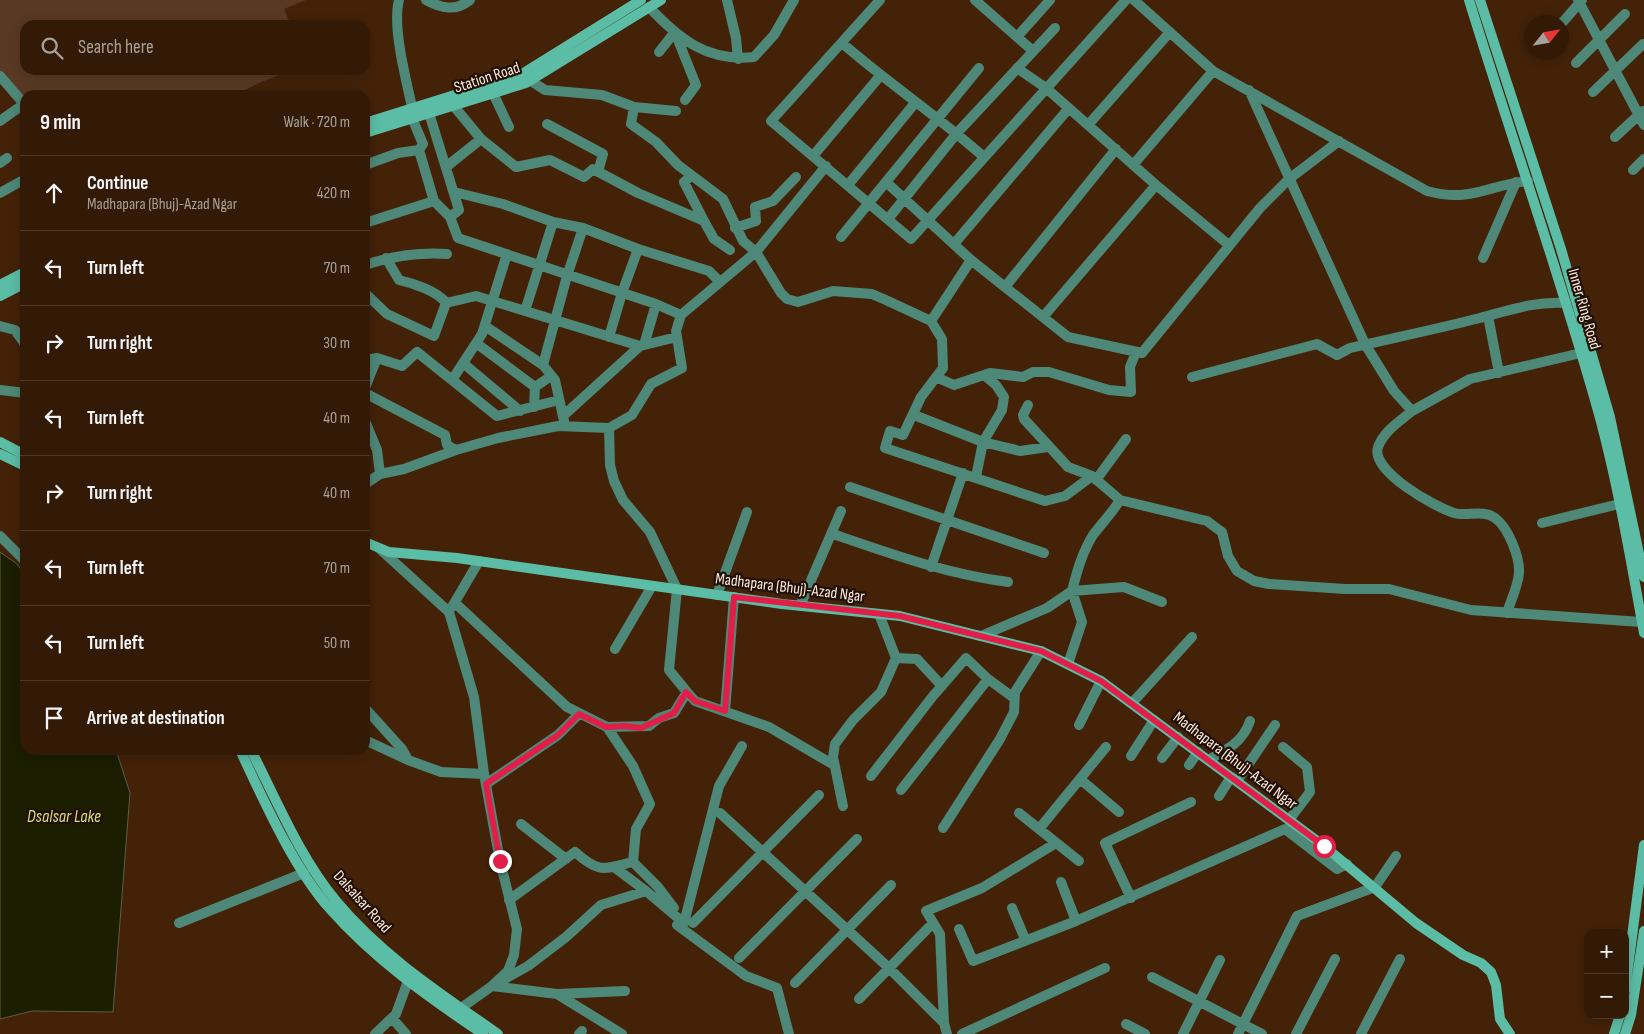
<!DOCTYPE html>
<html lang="en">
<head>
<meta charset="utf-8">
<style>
  :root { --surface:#321a06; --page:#3a2310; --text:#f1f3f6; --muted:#a8a19b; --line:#4d3828 }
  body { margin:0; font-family:"Sofia Sans Condensed",sans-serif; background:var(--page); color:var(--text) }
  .controls { position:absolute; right:15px; bottom:15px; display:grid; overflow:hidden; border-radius:10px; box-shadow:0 2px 12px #0003 }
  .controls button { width:45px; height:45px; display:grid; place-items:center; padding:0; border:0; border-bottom:1px solid var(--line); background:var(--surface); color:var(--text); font:25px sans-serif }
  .compass { position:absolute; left:1524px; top:15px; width:45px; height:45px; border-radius:50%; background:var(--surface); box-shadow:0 2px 12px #0003; rotate:59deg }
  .stop { position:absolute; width:15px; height:15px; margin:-11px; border:4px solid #e11d48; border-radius:50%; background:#fff }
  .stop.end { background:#e11d48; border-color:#fff; box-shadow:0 1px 5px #0008 }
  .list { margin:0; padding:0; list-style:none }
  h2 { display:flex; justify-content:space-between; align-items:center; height:65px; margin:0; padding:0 20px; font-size:21px }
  h2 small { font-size:16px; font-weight:400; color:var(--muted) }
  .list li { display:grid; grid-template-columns:32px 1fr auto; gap:15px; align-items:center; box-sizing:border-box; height:75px; padding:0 20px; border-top:1px solid var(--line) }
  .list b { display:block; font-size:19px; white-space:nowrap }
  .list p { margin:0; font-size:16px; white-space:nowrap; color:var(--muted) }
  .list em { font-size:16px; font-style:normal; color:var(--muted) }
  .icon { flex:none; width:28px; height:28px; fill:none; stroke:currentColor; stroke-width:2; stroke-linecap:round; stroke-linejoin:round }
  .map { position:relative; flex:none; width:1644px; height:1034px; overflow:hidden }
  .search { position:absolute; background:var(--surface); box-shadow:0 2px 12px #0003; left:20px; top:20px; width:350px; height:55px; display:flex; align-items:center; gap:12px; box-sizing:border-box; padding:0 18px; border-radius:15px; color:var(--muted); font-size:19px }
  .panel { position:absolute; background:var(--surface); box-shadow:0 2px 12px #0003; left:20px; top:90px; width:350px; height:665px; border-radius:15px }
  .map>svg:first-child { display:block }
  .green { fill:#593923 }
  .water { fill:#1b1e00; stroke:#5e5c44 }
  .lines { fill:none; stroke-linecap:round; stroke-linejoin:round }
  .street { stroke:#4e8879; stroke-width:10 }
  .secondary { stroke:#5bbda5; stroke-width:10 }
  .route { stroke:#e11d48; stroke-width:6 }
  .labels { text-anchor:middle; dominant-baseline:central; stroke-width:4.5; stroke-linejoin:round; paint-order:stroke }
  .street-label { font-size:16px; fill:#fcebe1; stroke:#210f03 }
  .water-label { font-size:18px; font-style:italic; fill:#d1dd81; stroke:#210f03 }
</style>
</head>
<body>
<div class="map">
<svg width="1644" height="1034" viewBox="0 0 1644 1034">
  <rect width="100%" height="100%" fill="#432208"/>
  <path class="green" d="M0 0H306L284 9 291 25H25V70H293L261 82 236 95H25V100L0 74Z"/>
  <path class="water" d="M0 552 17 564 25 575V750H116L130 793 113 1012 32 1011 0 1019Z"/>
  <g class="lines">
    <path class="street" d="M399 0C392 27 406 79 412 107
      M426 0C441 8 455 12 470 0
      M727 0 736 38 738 59
      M880 0 771 121 911 239 1126 0
      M975 0 1033 51
      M1134 0 1213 71 1427 191C1472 203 1487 185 1528 181
      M1578 0 1644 125
      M649 7C679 39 707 62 754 57L774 35 794 0
      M1562 23 1582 0
      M676 35 696 85 685 100
      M1017 37 1050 0
      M842 43C888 83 939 117 984 157
      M659 52 674 33
      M1576 63 1625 14
      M1017 68 1046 88 1156 185 1229 245
      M0 76 25 105
      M531 81 545 90 602 95 634 107 676 111
      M1249 90 1365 344 1394 391 1412 411 1470 379 1581 353
      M1593 92 1643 44
      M493 93 509 127
      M453 105 481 139 516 167 550 160 584 177 593 169 638 193 704 221 714 239 730 250
      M634 107 631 124 656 142 678 165 723 199 743 241 756 252 781 293 787 299 798 302 833 291 872 294 888 301 931 321 942 339 943 368 921 397 903 435 890 431 885 448 1045 501 1065 496 1092 476
      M429 113 459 210 450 217 458 238 656 304 681 315
      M412 118 423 144 419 150 434 201 450 217
      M0 121 24 104
      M547 124 603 154 598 172
      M1088 125 1170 32
      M1615 137 1643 111
      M813 156 880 76
      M0 163 7 158
      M365 165 398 153 419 150
      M1133 165 1213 71
      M446 167 481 139
      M1633 170 1644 159
      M691 176 684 182 704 221
      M886 182 971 260 1068 337 1142 353 1260 208 1289 179 1339 141
      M848 185 915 103
      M454 192 503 204 553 222 583 228 638 249 709 271 720 282
      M0 193 25 179
      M888 219 957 133 1055 28
      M365 223 434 201
      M735 228 756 221 755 207 773 201 796 177
      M841 237 979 68
      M954 244 1069 108
      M386 258 399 280C412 283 438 291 446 303
      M1483 258 1516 182
      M365 265C392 256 418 252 447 254
      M1005 287 1116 149
      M365 293 387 314 434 336 446 303
      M446 303 476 296 640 346
      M525 311 553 222
      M1488 316 1499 373
      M1043 317 1156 185
      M931 321 971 260
      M0 326 15 330 25 344
      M485 326 543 365 555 380 564 421
      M609 337 622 293 638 249
      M476 343 535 387
      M644 345 656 304
      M365 354 367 360 377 358 402 366 417 352 497 416 559 400
      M463 363 520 411
      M543 365 567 276 583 228
      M936 377 954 385 990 373 1023 377 1033 372H1049L1109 390 1131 392 1130 367 1136 352
      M1192 377 1317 344 1337 355 1350 348C1393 338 1437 329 1480 318 1510 310 1535 301 1566 303
      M452 380 482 334 507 254
      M365 388 377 358
      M0 390 25 393
      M365 393 445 435 447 445 456 450 498 438 558 426 609 428 632 415 651 384 682 368 676 331 681 315 756 252 826 166
      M1028 405 1023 415 1024 419 1068 467 1092 476 1120 500 1207 521 1215 527 1222 532 1228 556 1237 571 1254 581 1269 584 1345 589H1389L1471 610 1641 622
      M534 407 535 387 551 376
      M1412 411C1400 421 1384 431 1378 447 1370 471 1435 507 1454 513 1467 517 1483 509 1495 518 1508 527 1520 557 1519 573 1518 586 1511 600 1507 613
      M914 415 983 442 1020 451 1048 447
      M563 416 640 346 677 337
      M365 421 377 450 380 474
      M976 477 983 442 1002 410 1004 397 996 385 984 375
      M1096 480 1126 439
      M365 484 380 474 404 469 456 450
      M850 487 1044 553
      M1542 523 1619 504
      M833 534C891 554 947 574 1008 582
      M0 536 25 561
      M380 549 449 612 474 697 484 774 500 861 517 929 514 955 508 971 492 986
      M931 567 963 473
      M717 595 747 512
      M455 603 567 707 607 727 649 726 659 718 674 713 687 692 669 670 677 589 650 532 623 500 614 481 610 465 609 428
      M800 606 841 511
      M452 607 479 561
      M879 614 896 658
      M981 636 1047 608 1072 591C1077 571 1082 553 1093 535 1102 523 1112 513 1120 500
      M615 649 652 586
      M1068 664 1082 622 1072 591 1124 587 1162 602
      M687 692 695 701 769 727 834 765
      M1132 703 1192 637
      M365 708 402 749 408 760
      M725 711 734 597
      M1079 725 1101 681
      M607 727 633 766 650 804 636 829 633 862 658 887 674 908
      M365 740 408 760 441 772 484 774
      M742 746 719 786 684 923 677 925 746 976 777 988 789 1034
      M1283 747 1307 767 1310 792 1289 820
      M1131 756 1154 720
      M1162 758 1178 737
      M1208 760C1227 750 1243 742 1250 721
      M1189 765 1198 752
      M871 776 933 696 966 658 988 679 1014 698
      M1080 779 1119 812
      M1237 781 1275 725
      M486 784 558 735 579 714
      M901 790 988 679
      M1219 796 1231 777
      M843 806 833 757 835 744 853 720 881 692 896 658 917 659 942 686
      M720 813 889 968 944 1023 947 1034
      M1019 813 1079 861
      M521 824 566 859
      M943 828 1000 739 1014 712 1015 692 1041 651
      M1039 829 1106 747
      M614 867 646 891
      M1061 882 1076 921
      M1131 898 1105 843 1191 802
      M509 900 575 852C600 874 603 869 633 862
      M1012 908 1025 939
      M179 923 304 873
      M693 923 819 795
      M959 929 973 961 1076 921 1285 829 1337 869 1347 864
      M739 958 857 839
      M1152 977 1262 1034
      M795 983 891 885
      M492 986 557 994 625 991
      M557 994 622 1034
      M859 999 933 923
      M461 1008 492 986 528 966 566 937 601 905 646 891 684 923
      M392 1018 406 1034
      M944 1023 940 934 926 911 982 888 1056 843
      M1126 1024 1145 1034
      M375 1034 396 1014 408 981
      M579 1034 582 1031
      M962 1034 1105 968
      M1183 1034 1220 960
      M1238 1034 1297 916 1375 887 1396 856
      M1296 1034 1335 959
      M1361 1034 1400 959"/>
    <path class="secondary" d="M1469 0C1512 140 1561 277 1600 418 1619 489 1631 562 1644 633
      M1480 0 1561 249 1610 417 1644 577
      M365 123 522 74 641 0
      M365 133 526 83 661 0
      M0 285 25 272
      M0 296 25 283
      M0 442 25 455
      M0 454 25 466
      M365 542 389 552 457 558 782 604 900 616 1041 651 1101 681 1324 846 1416 923 1463 955 1481 963 1491 972 1496 985 1500 1019 1510 1034
      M240 750C263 799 294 869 330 909 374 959 428 997 483 1034
      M251 750C277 801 300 858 337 902 381 955 441 994 498 1034
      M1625 990 1644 845
      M1614 1034 1620 1015
      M1625 1034 1631 1015 1644 931"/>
  </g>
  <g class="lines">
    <path class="route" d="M500 861 486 784 558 735 579 714 606 727 625 726 641 728 674 713 686 692 695 701 725 711 734 597 900 616 1041 651 1101 681 1324 846"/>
  </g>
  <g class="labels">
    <g class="street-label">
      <text transform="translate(487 78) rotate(-18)">Station Road</text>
      <text transform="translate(1584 309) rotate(74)">Inner Ring Road</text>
      <text transform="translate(790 588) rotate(7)">Madhapara (Bhuj)-Azad Ngar</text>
      <text transform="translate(1235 761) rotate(37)">Madhapara (Bhuj)-Azad Ngar</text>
      <text transform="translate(362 902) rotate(48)">Dalsalsar Road</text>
    </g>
    <g class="water-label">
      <text x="64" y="816">Dsalsar Lake</text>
    </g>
  </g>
</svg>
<div class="controls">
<button>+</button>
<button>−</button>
</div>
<svg class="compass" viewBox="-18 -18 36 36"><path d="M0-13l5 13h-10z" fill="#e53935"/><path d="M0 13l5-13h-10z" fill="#a8a19b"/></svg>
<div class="stop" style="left:1324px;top:846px"></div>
<div class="stop end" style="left:500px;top:861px"></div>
<div class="search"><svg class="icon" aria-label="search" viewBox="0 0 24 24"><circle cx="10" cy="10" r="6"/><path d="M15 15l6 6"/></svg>Search here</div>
<section class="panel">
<h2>9 min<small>Walk · 720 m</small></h2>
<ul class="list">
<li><svg class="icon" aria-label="ahead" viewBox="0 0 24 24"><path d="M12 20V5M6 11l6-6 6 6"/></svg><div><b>Continue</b><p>Madhapara (Bhuj)-Azad Ngar</p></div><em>420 m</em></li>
<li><svg class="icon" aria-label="left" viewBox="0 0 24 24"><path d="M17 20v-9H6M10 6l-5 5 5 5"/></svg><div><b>Turn left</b></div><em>70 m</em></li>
<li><svg class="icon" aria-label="right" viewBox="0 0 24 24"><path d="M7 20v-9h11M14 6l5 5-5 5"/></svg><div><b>Turn right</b></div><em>30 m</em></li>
<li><svg class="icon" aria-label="left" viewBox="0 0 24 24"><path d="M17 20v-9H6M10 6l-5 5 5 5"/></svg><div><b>Turn left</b></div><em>40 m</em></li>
<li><svg class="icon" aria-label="right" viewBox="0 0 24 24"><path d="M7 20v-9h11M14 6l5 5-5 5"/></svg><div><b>Turn right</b></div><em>40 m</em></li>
<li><svg class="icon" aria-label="left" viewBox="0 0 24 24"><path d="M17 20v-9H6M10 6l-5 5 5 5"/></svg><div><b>Turn left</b></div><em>70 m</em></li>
<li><svg class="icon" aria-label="left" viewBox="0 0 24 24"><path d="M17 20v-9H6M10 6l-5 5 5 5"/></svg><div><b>Turn left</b></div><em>50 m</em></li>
<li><svg class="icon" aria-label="arrive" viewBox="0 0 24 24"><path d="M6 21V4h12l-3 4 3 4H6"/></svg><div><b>Arrive at destination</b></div></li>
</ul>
</section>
</div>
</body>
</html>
